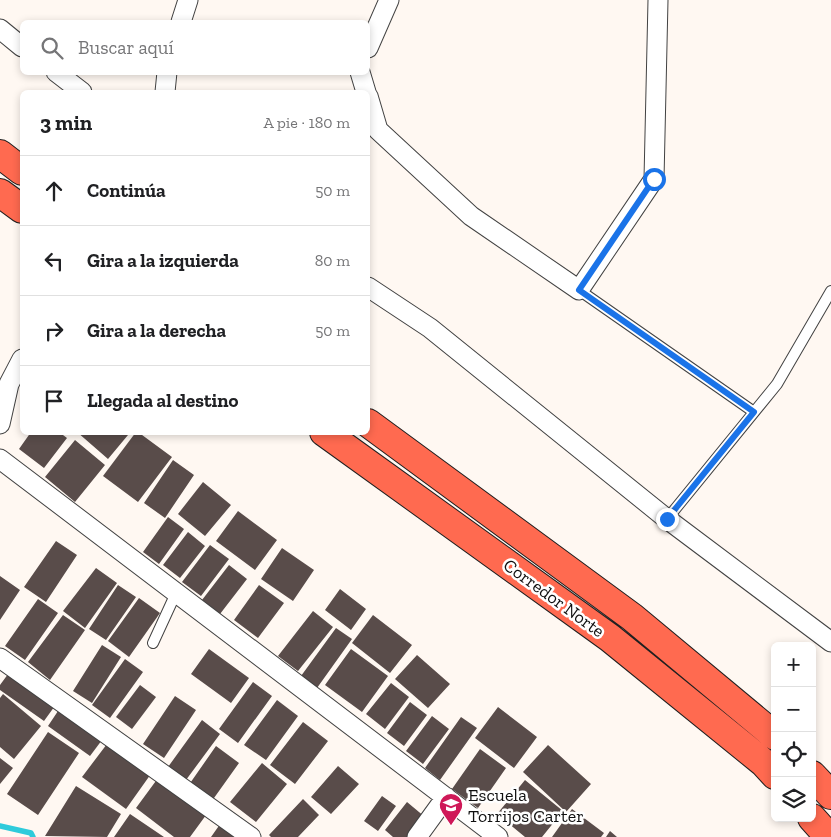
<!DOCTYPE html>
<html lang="es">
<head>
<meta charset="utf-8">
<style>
  :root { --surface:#fff; --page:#f6f6f6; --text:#202124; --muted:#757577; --line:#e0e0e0 }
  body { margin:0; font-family:"Zilla Slab",serif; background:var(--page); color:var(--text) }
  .controls { position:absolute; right:15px; bottom:15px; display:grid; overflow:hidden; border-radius:8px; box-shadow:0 2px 8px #0003 }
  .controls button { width:45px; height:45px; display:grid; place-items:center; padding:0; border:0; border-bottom:1px solid var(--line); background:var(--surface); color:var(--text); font:25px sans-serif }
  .stop { position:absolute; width:15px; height:15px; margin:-11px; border:4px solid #1a73e8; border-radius:50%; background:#fff }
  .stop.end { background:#1a73e8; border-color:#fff; box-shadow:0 1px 5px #0008 }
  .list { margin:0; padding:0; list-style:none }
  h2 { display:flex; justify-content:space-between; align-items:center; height:65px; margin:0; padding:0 20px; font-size:21px }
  h2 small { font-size:16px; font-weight:400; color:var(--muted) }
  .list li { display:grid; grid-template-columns:32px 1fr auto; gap:15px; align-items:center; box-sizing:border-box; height:70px; padding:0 20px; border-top:1px solid var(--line) }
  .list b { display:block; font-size:19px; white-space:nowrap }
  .list em { font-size:16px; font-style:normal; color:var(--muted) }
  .icon { flex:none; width:28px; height:28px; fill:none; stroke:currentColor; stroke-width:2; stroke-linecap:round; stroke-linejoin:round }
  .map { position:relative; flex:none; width:831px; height:837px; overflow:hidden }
  .search { position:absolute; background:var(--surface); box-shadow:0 2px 8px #0003; left:20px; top:20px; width:350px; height:55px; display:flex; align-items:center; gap:12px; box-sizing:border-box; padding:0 18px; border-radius:8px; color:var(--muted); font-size:19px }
  .panel { position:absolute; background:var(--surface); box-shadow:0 2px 8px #0003; left:20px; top:90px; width:350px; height:345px; border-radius:8px }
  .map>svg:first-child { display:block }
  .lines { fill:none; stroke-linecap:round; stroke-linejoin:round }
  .stream { stroke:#2fcbdb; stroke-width:5.5 }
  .building { fill:#594c4a }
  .lane-casing { stroke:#424242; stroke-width:12 }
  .street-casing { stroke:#424242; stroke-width:21 }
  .highway-casing { stroke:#202020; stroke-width:30 }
  .lane { stroke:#fff; stroke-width:10 }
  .street { stroke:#fff; stroke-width:19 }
  .highway { stroke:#ff6a50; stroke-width:28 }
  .route { stroke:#1a73e8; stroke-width:6 }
  .labels { text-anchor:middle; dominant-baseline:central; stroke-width:5; stroke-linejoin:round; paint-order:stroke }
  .street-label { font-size:18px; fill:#0f0f0f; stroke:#fff }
  .poi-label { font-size:18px; fill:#0f0f0f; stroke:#fff; text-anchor:start }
</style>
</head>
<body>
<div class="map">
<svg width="831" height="837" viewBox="0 0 831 837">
  <rect width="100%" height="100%" fill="#fff8f2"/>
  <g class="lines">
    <path class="stream" d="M0 826 31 833 33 837"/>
  </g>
  <path class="building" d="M31 432H59L67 438 44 468 19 449Z
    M77 432H125L128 435 108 459Z
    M136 432H138L172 457 138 502 103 476Z
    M75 440 105 465 75 502 45 477Z
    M173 460 194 475 165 518 144 503Z
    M203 482 231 505 205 536 178 514Z
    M238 511 277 540 255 570 216 541Z
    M168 517 184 529 159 564 143 552Z
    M188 532 205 546 180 578 163 565Z
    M56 541 77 555 46 602 24 587Z
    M210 545 229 559 201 596 182 582Z
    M282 548 314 570 293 601 261 579Z
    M229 565 247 579 220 614 202 600Z
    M96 568 117 583 85 628 63 611Z
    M0 576 20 590 0 620Z
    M118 585 136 597 106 640 89 629Z
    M259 585 284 603 258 638 234 620Z
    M340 589 366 609 351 630 325 610Z
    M139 598 160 613 129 657 108 641Z
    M38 599 58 613 25 660 5 646Z
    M313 611 333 627 298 671 278 656Z
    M63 615 85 630 50 680 28 662Z
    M373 615 412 645 390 673 352 643Z
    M336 628 352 639 317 688 301 676Z
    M102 645 121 657 92 703 73 691Z
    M209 649 249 678 231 703 191 674Z
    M351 649 388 676 362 712 325 685Z
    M417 655 450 684 428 708 395 679Z
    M125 659 143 672 110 718 92 705Z
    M11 670 57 703 44 721 0 690V685Z
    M253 682 272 696 238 743 219 729Z
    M391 683 409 697 385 729 366 714Z
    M140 685 156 697 132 729 116 717Z
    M3 694 41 726 14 759 0 747V698Z
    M175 696 196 710 164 758 143 744Z
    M277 700 298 716 266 760 244 745Z
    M410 702 427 715 404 746 387 733Z
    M62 705 105 736 90 756 48 726Z
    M498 707 537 737 514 768 475 738Z
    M432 716 449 729 423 764 406 751Z
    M461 717 477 728 440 780 425 768Z
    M202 720 220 734 186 780 168 767Z
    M303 722 328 741 295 784 270 765Z
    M48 732 79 753 38 815 7 794Z
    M110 740 153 771 126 809 82 777Z
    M548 745 591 784 566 812 523 772Z
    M216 746 239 763 209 805 186 789Z
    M480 749 506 768 478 808 452 789Z
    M0 758 13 768 0 784Z
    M262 763 287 784 256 822 230 802Z
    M338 766 359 784 331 814 311 797Z
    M161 774 209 811 190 837H174L136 808Z
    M525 780 563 811 542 837H525L497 814Z
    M76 786 121 814 107 837 45 836Z
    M382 796 396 806 378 831 364 821Z
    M303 799 319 815 298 837H271L269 835Z
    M407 802 425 817 409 837H393L385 830Z
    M572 809 604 833 601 837H552Z
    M130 814 164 837H114Z
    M223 820 247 837H211Z
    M610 831 617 837H606Z"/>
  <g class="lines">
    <g class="lane-casing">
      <path id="lane" d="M579 290 754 412
        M667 519 777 384 831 291
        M153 643 176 593"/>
    </g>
    <g class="street-casing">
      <path id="street" d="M181 22 188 0
        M0 29 22 47
        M368 48 389 0
        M56 72 82 92
        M360 72 366 92
        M165 92 167 72
        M368 96 378 130 471 216 579 290 654 179 658 0
        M368 287 430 328 667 519 831 642
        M0 424 9 384 22 359
        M0 459 498 837
        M0 658 251 837
        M417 837 446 797"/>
    </g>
    <g class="highway-casing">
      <path id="highway" d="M0 154 22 171
        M0 193 22 209
        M368 423 632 617 775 736
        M324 432 610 638 764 763 775 775
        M812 775 831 795
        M812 818 829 837"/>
    </g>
    <use href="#lane" class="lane"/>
    <use href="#street" class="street"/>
    <use href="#highway" class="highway"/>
  </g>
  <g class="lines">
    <path class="route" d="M654 179 579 290 754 412 667 519"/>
  </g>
  <defs>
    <g id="school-pin" transform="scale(1.25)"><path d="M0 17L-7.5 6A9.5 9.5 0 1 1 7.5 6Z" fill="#cf1858" stroke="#fff"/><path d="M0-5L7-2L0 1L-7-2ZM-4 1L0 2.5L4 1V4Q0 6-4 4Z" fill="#fff"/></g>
  </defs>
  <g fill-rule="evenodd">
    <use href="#school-pin" x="451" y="805"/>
  </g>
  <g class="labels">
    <g class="street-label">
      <text transform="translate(554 598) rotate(36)">Corredor Norte</text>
    </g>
    <g class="poi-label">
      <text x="468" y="795">Escuela<tspan x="468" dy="21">Torrijos Carter</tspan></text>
    </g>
  </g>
</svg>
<div class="controls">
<button>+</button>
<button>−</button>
<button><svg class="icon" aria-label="locate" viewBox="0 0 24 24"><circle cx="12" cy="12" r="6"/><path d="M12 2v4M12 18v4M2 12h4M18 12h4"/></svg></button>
<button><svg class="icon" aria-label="layers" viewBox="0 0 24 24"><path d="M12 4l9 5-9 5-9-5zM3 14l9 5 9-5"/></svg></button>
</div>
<div class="stop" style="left:654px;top:179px"></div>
<div class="stop end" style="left:667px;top:519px"></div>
<div class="search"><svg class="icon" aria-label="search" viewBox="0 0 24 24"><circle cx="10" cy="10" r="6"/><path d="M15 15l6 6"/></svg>Buscar aquí</div>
<section class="panel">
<h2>3 min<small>A pie · 180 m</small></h2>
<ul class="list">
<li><svg class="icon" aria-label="ahead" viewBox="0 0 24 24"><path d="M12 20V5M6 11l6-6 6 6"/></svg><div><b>Continúa</b></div><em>50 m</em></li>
<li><svg class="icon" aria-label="left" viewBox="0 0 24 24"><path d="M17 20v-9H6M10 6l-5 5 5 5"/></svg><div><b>Gira a la izquierda</b></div><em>80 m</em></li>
<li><svg class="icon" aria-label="right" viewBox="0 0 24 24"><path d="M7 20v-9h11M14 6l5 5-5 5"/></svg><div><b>Gira a la derecha</b></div><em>50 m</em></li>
<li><svg class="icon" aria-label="arrive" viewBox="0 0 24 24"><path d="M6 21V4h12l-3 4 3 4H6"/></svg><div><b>Llegada al destino</b></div></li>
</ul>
</section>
</div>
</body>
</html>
